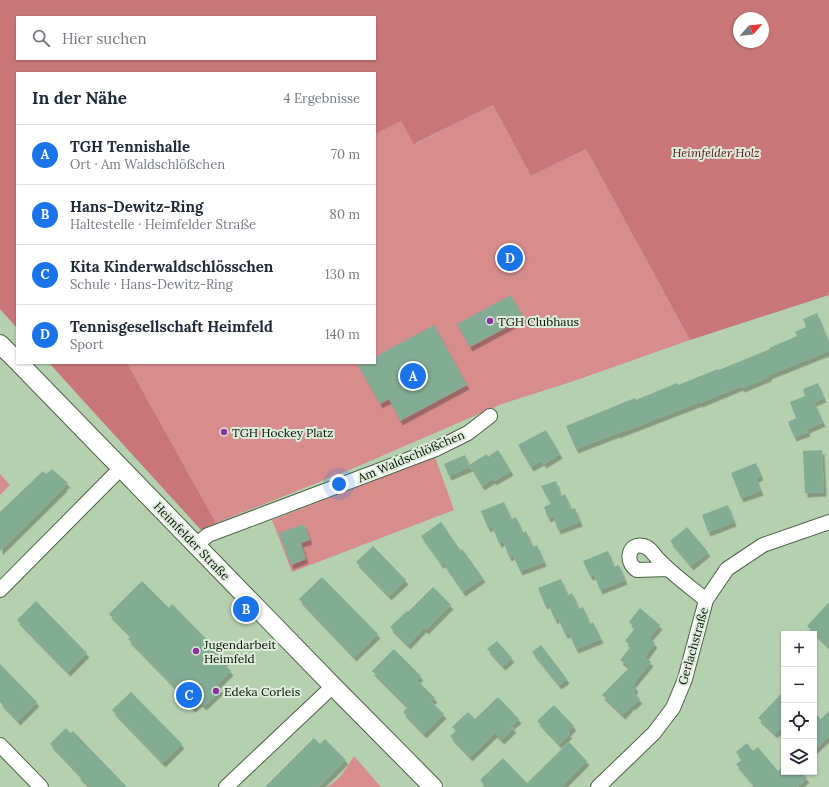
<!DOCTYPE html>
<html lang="de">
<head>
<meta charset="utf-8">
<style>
  :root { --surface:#fff; --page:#f6f6f7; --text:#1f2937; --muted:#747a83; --line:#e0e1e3; --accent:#1a73e8 }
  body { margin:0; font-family:Lora,serif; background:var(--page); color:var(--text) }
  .controls { position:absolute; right:12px; bottom:12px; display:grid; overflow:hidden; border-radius:0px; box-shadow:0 1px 3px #0004 }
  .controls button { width:36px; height:36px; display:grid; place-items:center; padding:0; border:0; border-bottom:1px solid var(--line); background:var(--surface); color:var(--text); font:20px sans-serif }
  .compass { position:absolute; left:733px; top:12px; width:36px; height:36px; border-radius:50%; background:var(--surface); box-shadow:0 1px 3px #0004; rotate:63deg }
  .you { position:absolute; left:339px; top:484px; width:14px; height:14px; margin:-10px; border:3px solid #fff; border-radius:50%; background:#1a73e8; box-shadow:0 0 0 6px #1a73e833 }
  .badge { display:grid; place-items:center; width:26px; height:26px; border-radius:50%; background:var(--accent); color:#fff; font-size:13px; font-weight:700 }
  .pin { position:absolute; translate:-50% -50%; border:2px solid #fff; box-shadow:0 1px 4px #0006 }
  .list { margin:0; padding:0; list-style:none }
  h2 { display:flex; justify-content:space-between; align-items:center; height:52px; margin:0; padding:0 16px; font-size:17px }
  h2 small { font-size:13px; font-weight:400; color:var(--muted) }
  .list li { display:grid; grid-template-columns:26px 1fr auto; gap:12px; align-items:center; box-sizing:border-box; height:60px; padding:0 16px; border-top:1px solid var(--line) }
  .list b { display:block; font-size:15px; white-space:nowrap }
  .list p { margin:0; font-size:13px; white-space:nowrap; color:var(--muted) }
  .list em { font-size:13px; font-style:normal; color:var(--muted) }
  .icon { flex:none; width:22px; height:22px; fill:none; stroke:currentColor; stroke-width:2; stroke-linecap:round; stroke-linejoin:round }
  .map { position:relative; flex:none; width:829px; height:787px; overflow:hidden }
  .search { position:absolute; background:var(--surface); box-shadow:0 1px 3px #0004; left:16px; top:16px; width:360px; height:44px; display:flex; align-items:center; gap:10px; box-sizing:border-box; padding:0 14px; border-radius:0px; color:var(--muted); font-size:15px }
  .panel { position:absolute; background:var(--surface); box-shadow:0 1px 3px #0004; left:16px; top:72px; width:360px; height:292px; border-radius:0px }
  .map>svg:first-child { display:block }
  .green { fill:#d88d8d; fill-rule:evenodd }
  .forest { fill:#c87677; fill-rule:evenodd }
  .building { fill:#83ac95; filter:url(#shadow) }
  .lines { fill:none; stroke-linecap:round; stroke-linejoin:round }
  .minor-casing { stroke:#4a6345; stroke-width:16 }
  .tertiary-casing { stroke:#4a6345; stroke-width:20 }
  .minor { stroke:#fff; stroke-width:14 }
  .tertiary { stroke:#fff; stroke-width:18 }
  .poi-dot { fill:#8b329e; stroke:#deecdb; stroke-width:1.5 }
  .labels { text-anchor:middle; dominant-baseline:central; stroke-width:4; stroke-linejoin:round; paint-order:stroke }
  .park-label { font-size:12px; font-style:italic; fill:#5b1019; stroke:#deecdb }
  .poi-label { font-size:12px; fill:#071106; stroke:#deecdb; text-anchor:start }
  .street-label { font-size:12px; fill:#071106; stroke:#deecdb }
</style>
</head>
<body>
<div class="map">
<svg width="829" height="787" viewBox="0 0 829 787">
  <defs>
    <filter id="shadow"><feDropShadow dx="2.5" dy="4.5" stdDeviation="0" flood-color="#0004"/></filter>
  </defs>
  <rect width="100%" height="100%" fill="#b5d0af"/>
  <path class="green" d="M829 0V294L590 122 503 72 415 144 493 105 531 176 586 149 690 340 571 382 502 404 347 471 216 523 127 363H375V17ZM739 18H763V42H739Z
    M435 457 454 510 292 572 272 520Z
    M0 474 10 485 0 495Z
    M354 756 381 787H327C342 778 345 770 354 756Z"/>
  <path class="forest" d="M0 0H829V295L690 340 586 149 531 176 493 105 414 144 401 121 375 134V73H17V328L0 309ZM17 17H375V59H17ZM739 18H763V42H739Z
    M49 363H127L216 523 201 530Z"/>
  <path class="building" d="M511 295 524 318 470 347 457 324Z
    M817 313 829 343V351L769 375V377L742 388 741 386 700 403V402L617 434V433L576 449 566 426 635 398 636 400 677 383 678 385 718 369 719 370 770 349 769 348 797 336 795 332 806 327 803 319Z
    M434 325 467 385 400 421 389 399 380 404 357 363H375V357Z
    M818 383 824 398 814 402 823 422 807 429 808 432 794 437 788 422 796 418 790 402 805 396 803 389Z
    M546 430 560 454 544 464 542 461 531 467 518 445Z
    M498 450 511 471 494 481 493 479 482 486 470 466V467L449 476 444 464 465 455 469 465 487 454 488 457Z
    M822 450 824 492 805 493 803 451Z
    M756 463 761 476 756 478 761 491 741 498 731 473Z
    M52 469 68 483 64 486 65 487 0 551V512L43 471 46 474Z
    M556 481 561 496 565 494 571 509 575 508 580 522 558 530 553 516 548 518 544 507 551 504 541 486Z
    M504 502 511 519 516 517 523 533 526 531 533 547 537 545 544 562 520 571 513 555 509 557 503 541 499 543 492 526 488 528 481 511Z
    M728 505 734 522 708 532 702 515Z
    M441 522 461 551 462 549 483 578 463 592 443 563 441 564 421 536Z
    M304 524 310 540 301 543 306 559 291 565 279 533Z
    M687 527 708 552 691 566 670 541Z
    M373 546 406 580 389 596 356 562Z
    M608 551 614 567 619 565 625 580 600 590 594 575 590 576 583 561Z
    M322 577 378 634 354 657 299 599Z
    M561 579 568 595 572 593 579 609 583 607 590 624 593 622 601 639 576 649 569 633 565 634 558 618 555 620 548 603 545 605 538 588Z
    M142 581 169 608 172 604 227 660 223 663 231 671 217 685 221 690 204 706 200 702 193 708 177 692 179 691 128 639 131 636 109 614Z
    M433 587 451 605 426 630 424 628 408 645 390 627 407 611 408 612Z
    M36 601 87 653 68 672 17 620Z
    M829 602V647L807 626Z
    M640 608 660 625 649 638 655 643 645 657 651 662 633 684 636 688 633 692 640 699 633 706 632 705 623 715 602 695 630 667 620 660 631 646 625 641 635 628 629 622Z
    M497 641 512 658 503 666 487 649Z
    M541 645 567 679 559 685 532 652Z
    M394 649 421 676 417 680 435 698 431 701 444 714 424 734 403 712 408 707 372 671Z
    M0 664 37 702 18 721 0 702Z
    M784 691V725L775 734 758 718Z
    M131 692 182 744 163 763 112 710Z
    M498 697 519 719 511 726 514 728 502 740 495 733 470 757 450 736 456 731 452 727 468 712 475 719Z
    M554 705 574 726 568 732 570 734 559 744 537 721Z
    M829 711V736L814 750V712L821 719Z
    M66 728 71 733 73 731 127 787H90L78 775 79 774 50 744Z
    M314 738 320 744 325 739 346 760 319 787H265Z
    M569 742 587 761 561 787H486L480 780 503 758 527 783Z
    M747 743 753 751 758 747 778 771 784 765V772H801L807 778 798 787H755L736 764 742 760 736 752Z"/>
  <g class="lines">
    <g class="minor-casing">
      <path id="minor" d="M196 545 208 535 436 449 468 433 490 416
        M668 569 637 570C624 562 629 542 643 546 649 547 653 553 657 558 672 574 689 586 706 600
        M0 590 121 468
        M0 745 41 787
        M226 787 333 686
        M598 787 654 733 673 708 685 679 706 600 727 569 763 545 829 522"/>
    </g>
    <g class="tertiary-casing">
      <path id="tertiary" d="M0 344 17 361
        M19 363 333 686 433 787"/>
    </g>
    <use href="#minor" class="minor"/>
    <use href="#tertiary" class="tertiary"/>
  </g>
  <g class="poi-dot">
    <circle cx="490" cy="321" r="4"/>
    <circle cx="224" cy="432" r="4"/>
    <circle cx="196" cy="651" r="4"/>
    <circle cx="216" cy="691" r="4"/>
  </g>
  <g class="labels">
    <g class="park-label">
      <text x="716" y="152">Heimfelder Holz</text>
    </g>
    <g class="poi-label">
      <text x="498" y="321">TGH Clubhaus</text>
      <text x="232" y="432">TGH Hockey Platz</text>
      <text x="204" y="644">Jugendarbeit<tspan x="204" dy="14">Heimfeld</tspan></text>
      <text x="224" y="691">Edeka Corleis</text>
    </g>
    <g class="street-label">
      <text transform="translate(411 456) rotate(-23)">Am Waldschlößchen</text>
      <text transform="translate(192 541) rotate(46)">Heimfelder Straße</text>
      <text transform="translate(693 646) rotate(-74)">Gerlachstraße</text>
    </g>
  </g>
</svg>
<div class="controls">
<button>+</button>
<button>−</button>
<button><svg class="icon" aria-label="locate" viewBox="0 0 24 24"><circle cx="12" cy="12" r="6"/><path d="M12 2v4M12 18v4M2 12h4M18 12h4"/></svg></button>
<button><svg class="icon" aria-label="layers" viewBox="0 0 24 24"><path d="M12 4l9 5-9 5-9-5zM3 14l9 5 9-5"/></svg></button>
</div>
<svg class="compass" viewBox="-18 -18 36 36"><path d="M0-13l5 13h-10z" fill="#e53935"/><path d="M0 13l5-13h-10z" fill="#747a83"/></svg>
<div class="you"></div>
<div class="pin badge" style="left:413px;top:376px">A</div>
<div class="pin badge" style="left:246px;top:609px">B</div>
<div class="pin badge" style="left:189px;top:695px">C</div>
<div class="pin badge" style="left:510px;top:258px">D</div>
<div class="search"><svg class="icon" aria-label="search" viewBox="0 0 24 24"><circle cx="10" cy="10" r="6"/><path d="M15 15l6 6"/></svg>Hier suchen</div>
<section class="panel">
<h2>In der Nähe<small>4 Ergebnisse</small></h2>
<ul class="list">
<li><span class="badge">A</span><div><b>TGH Tennishalle</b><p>Ort · Am Waldschlößchen</p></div><em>70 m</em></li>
<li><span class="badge">B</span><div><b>Hans-Dewitz-Ring</b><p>Haltestelle · Heimfelder Straße</p></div><em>80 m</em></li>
<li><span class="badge">C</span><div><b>Kita Kinderwaldschlösschen</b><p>Schule · Hans-Dewitz-Ring</p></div><em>130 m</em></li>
<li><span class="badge">D</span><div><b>Tennisgesellschaft Heimfeld</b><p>Sport</p></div><em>140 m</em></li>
</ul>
</section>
</div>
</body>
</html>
